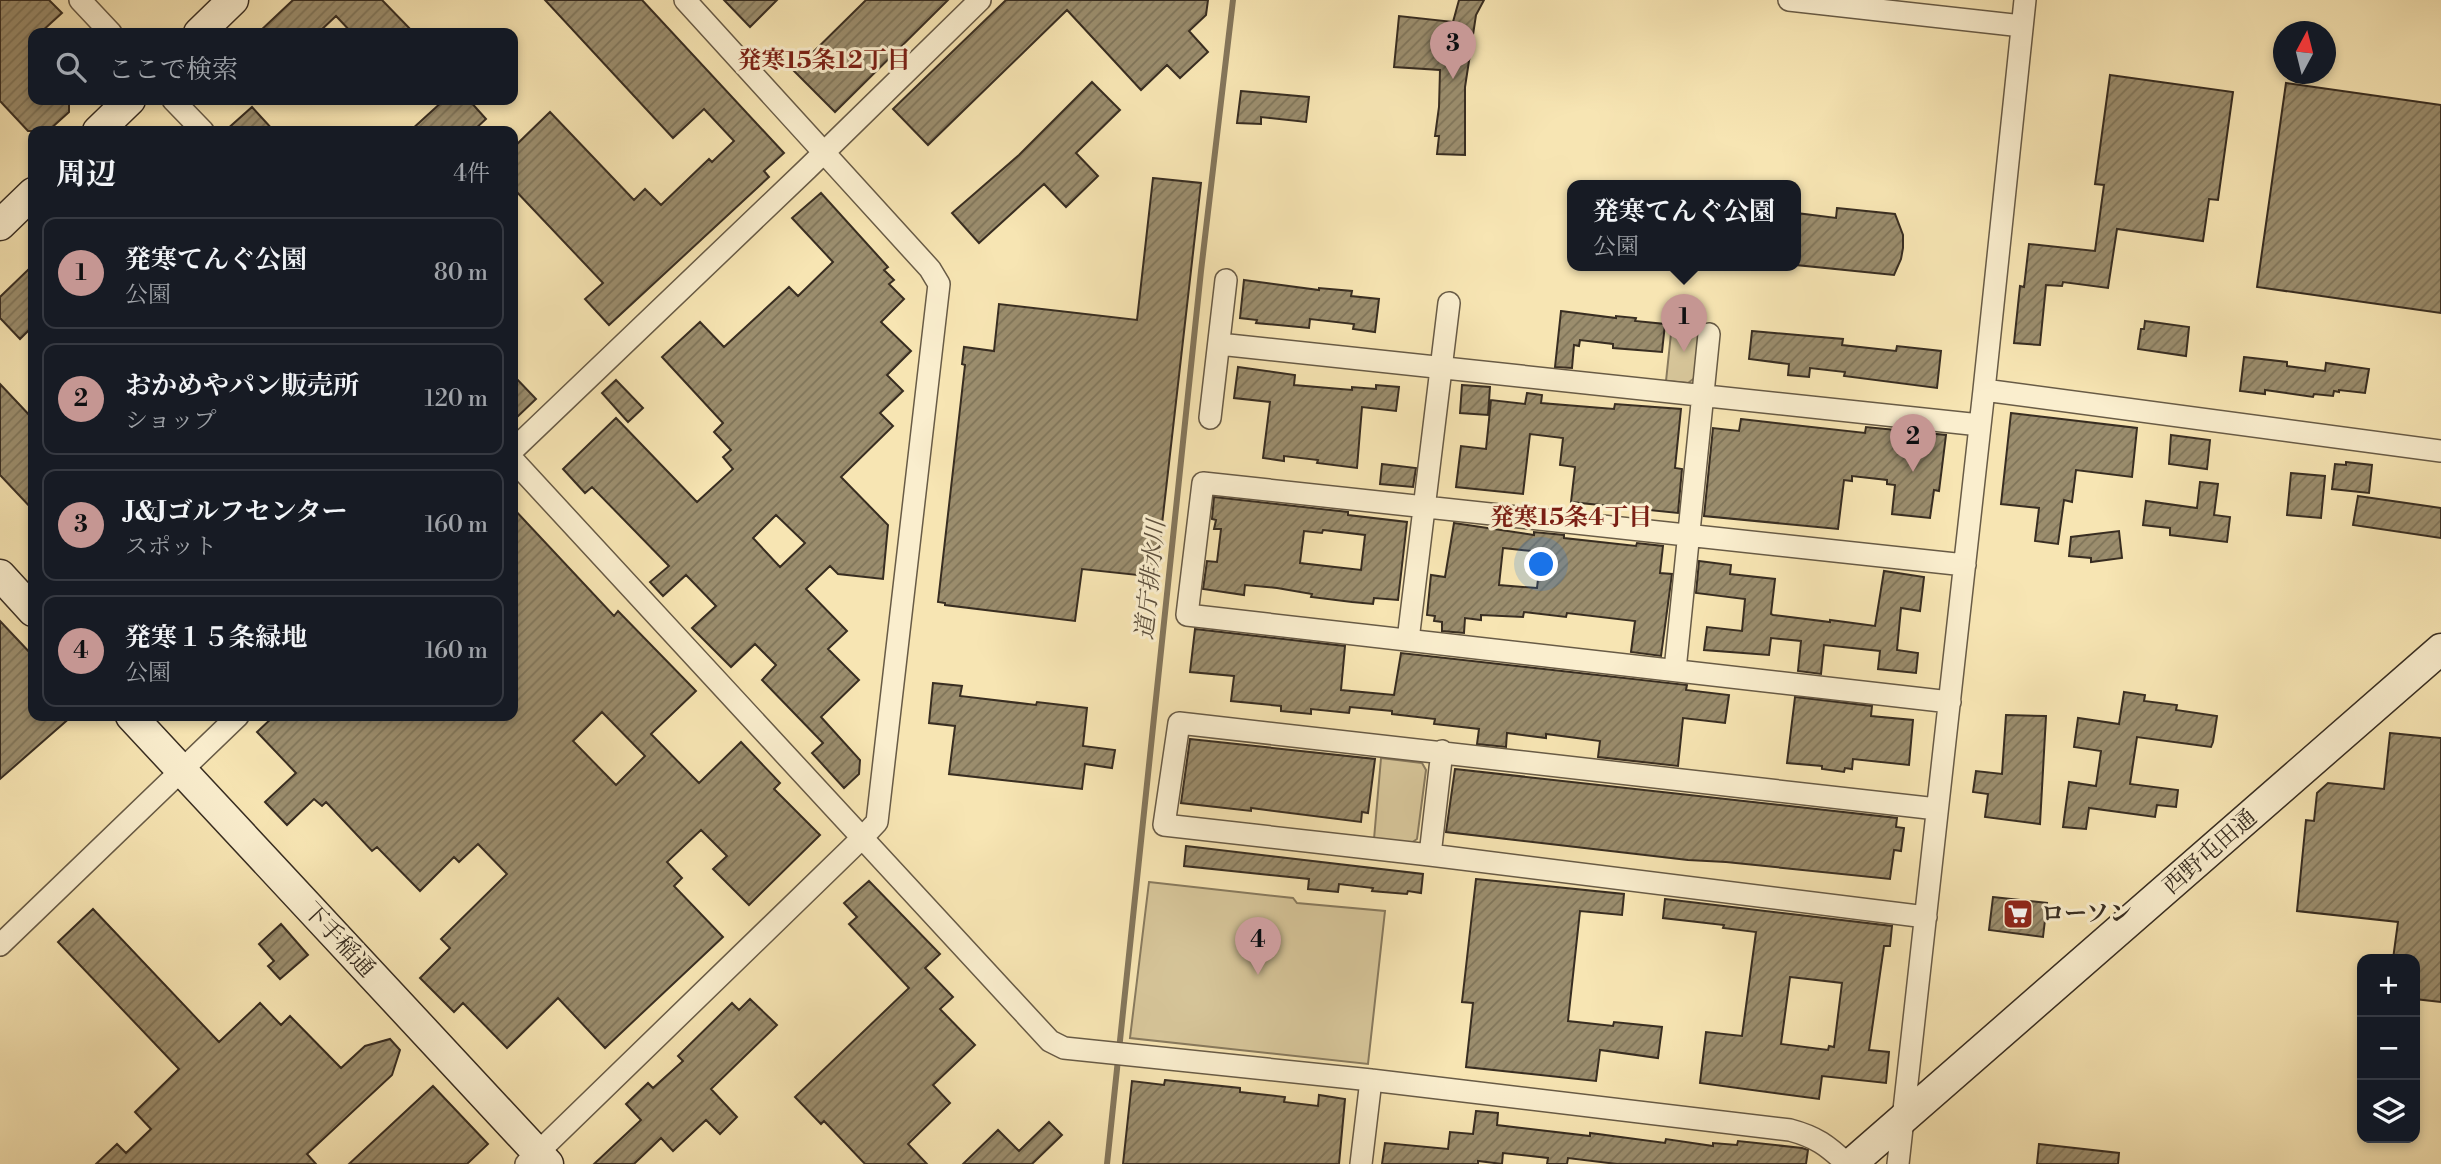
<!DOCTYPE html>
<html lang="ja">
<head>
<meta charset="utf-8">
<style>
  :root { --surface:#171b24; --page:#20242c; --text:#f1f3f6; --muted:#9ea1a6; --line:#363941; --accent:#c59692 }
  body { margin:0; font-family:"Libre Bodoni","Noto Serif JP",serif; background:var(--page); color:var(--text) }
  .controls { position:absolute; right:21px; bottom:21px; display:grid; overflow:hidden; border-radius:14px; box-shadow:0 4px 10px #0003 }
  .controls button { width:63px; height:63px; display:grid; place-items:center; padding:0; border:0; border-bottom:2px solid var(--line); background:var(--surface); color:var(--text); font:35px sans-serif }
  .compass { position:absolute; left:2273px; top:21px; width:63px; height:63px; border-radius:50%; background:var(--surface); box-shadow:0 4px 10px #0003; rotate:7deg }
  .you { position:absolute; left:1542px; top:565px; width:24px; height:24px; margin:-18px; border:5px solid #fff; border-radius:50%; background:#1a73e8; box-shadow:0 0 0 10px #1a73e833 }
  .badge { display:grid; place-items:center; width:46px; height:46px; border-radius:50%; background:var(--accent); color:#111; font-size:23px; font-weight:700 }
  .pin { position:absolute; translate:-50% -58px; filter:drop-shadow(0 2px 4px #0008) }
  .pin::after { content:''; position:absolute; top:37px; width:24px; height:21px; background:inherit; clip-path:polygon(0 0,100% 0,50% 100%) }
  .popup { position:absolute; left:1567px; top:180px; width:234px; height:91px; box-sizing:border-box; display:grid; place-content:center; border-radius:14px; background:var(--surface); filter:drop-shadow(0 2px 5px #0005); font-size:23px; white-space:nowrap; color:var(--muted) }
  .popup b { font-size:26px; color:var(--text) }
  .popup::after { content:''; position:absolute; left:50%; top:100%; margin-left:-14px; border:14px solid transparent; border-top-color:var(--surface) }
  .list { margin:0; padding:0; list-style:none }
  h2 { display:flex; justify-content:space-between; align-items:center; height:91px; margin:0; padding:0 28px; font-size:30px }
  h2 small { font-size:23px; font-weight:400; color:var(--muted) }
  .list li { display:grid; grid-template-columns:46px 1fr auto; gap:21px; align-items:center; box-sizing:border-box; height:112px; margin:0 14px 14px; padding:0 14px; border:2px solid var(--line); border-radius:14px }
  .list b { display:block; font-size:26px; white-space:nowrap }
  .list p { margin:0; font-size:23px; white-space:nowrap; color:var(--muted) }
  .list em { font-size:23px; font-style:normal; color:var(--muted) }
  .icon { flex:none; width:38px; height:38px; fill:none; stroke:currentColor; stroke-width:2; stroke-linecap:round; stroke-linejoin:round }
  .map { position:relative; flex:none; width:2441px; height:1164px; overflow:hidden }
  .search { position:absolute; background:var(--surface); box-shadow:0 4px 10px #0003; left:28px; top:28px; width:490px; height:77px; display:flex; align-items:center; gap:18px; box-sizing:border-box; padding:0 24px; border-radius:14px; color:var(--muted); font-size:26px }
  .panel { position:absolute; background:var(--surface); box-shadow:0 4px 10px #0003; left:28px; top:126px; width:490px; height:595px; border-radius:14px }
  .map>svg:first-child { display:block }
  .green { fill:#d7c69a; stroke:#887a5e; stroke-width:2 }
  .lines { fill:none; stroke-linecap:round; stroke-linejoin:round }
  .stream { stroke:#84765b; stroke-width:6 }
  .building { fill:url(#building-hatch); stroke:#382d21; stroke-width:2; fill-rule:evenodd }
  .street-casing { stroke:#685b46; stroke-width:24 }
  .secondary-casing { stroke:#382d21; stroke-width:33 }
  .street { stroke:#faeece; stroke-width:21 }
  .secondary { stroke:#faeece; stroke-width:30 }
  .labels { text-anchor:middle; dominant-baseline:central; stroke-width:6; stroke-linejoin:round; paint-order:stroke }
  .street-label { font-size:23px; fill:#382d21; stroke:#faeece }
  .poi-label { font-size:23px; font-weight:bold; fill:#382d21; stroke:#faeece; text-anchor:start }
  .neighbourhood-label { font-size:24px; font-weight:bold; fill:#7a1f14; stroke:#faeece }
  .water-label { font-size:24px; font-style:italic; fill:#5e513e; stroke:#faeece }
</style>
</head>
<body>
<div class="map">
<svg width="2441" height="1164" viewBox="0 0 2441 1164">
  <defs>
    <pattern id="building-hatch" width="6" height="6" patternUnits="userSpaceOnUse" patternTransform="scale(1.75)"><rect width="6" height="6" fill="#9b8d6d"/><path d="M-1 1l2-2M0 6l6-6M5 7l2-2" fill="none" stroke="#7f7459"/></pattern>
  </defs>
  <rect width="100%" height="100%" fill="#f7e5b3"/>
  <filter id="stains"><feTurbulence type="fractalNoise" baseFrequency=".00286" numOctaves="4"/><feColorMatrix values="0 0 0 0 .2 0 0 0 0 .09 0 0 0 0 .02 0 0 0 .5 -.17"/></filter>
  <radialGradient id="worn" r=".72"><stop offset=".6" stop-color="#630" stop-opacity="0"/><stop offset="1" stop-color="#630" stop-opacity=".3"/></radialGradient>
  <path class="green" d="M1672 324 1700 327 1696 377 1688 383 1666 381Z
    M1381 758 1422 763 1426 770 1417 839 1411 843 1374 839Z
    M1149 882 1293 898 1297 903 1385 911 1368 1064 1130 1038Z"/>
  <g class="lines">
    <path class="stream" d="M1107 1164 1201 271 1233 0"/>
  </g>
  <path class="building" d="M0 0H49L62 13 40 33H33V100H69V112L48 131H28L0 101Z
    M293 0H382L414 33H352L336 16 318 33H258Z
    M545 0H642L784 153 764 171 769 177 609 325 585 299 603 283 513 188V148L550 112 634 200 645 189 661 205 709 159 712 162 734 141 704 109 673 138Z
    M724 0H777L750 27Z
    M866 0H948L835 112 794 71Z
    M1006 0H1208L1206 15 1189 31 1208 52 1180 78 1167 65 1141 90 1067 10 928 145 893 109Z
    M1459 0H1484L1476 15 1465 87V155L1437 154 1439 136H1435L1439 107 1440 70 1394 67 1399 16 1453 22Z
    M2110 75 2233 92 2218 200 2209 199 2203 241 2117 229 2108 288 2063 282 2062 286 2046 285 2040 345 2014 343 2020 286 2024 287 2029 244 2095 251 2104 185 2095 184Z
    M1092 82 1120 110 1076 153 1098 176 1066 207 1044 184 979 243 952 213 1019 155Z
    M2286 83 2441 105V313L2257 287Z
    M1241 91 1309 97 1306 122 1261 117V124L1237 123Z
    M444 100H469L486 119 473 131H410Z
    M252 107 274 131H225Z
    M1153 178 1201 183 1156 577 1082 569 1075 621 945 605V603L938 602 965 365 962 364 964 347 994 351 999 304 1137 320Z
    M821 193 888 267 884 270 894 280 889 284 904 299 881 322 911 351 887 375 903 391 880 413 893 426 841 477 888 525 883 579 838 574 830 566 806 589 847 631 828 649 859 680 821 717 860 760 859 774 844 788 812 753 823 743 762 680 776 665 755 644 731 667 692 628 716 606 686 575 663 596 650 582 669 566 592 487 585 493 563 469 616 418 697 502 733 469 723 457 731 450 714 432 723 423 662 357 700 322 724 347 789 287 798 296 833 262 792 218ZM776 515 805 543 780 567 753 538Z
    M1837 208 1895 214 1903 235V248L1901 259 1894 275 1796 265V213L1836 218Z
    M33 265V326L20 339 0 318V297Z
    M1244 280 1319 290V288L1352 291 1351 296 1379 299 1375 332 1353 329 1354 324 1310 319 1309 328 1256 323 1257 320 1240 318Z
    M1561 311 1616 318V316L1636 318 1635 321 1665 324 1662 352 1613 348V344L1580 340 1579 346 1574 345 1572 368 1555 367Z
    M2145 321 2189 327 2186 356 2138 349 2141 329H2144Z
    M1752 331 1843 339 1842 345 1896 351 1897 346 1941 351 1937 388 1844 376 1845 372 1810 368 1809 377 1788 375 1789 364 1749 359Z
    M2244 357 2287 362V366L2325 371 2326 363 2369 369 2365 393 2339 390V392L2334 391 2333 396 2314 394 2313 397 2265 390V394L2240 391Z
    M1238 367 1295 375 1294 385 1352 390V387L1376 389V385L1399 387 1396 411 1362 407 1357 468 1317 463 1318 460 1284 456V461L1263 458 1270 402 1234 398Z
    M513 375 536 399 513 421Z
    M616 380 643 408 628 422 602 393Z
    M0 384 33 419V510L0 475Z
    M1462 385 1490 387 1488 415 1460 413Z
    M1527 393 1542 395 1541 403 1614 409 1615 404 1681 409 1675 468 1682 469 1678 513 1571 502 1575 467 1560 465 1563 438 1530 434 1523 494 1456 487 1461 446 1486 449 1491 400 1525 404Z
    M2011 413 2137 428 2132 477 2076 470 2072 502 2064 500 2058 544 2035 541 2039 508 2001 504Z
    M1741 419 1865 433 1866 427 1946 435 1939 491 1934 490 1930 518 1892 514 1895 485 1887 484V480L1852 476V481L1844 480 1838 529 1704 516 1713 428 1739 431Z
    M2171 435 2210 440 2207 469 2169 464Z
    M2346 462 2372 465 2369 493 2332 489 2335 464 2346 465Z
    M1382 464 1416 468 1413 487 1380 484Z
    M2291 473 2325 476 2321 518 2287 515Z
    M2200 482 2218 484 2214 515 2230 517 2227 542 2170 535V528L2143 525 2146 501 2197 508Z
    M2358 496 2441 508V538L2353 525Z
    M1214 497 1348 512V515L1407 522 1398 600 1374 598 1373 604 1352 602 1311 597 1312 594 1277 588 1245 585 1244 595 1203 589 1207 561 1217 562 1221 529H1214L1216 520 1212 519ZM1323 530 1365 535 1361 570 1300 563 1304 531 1322 533Z
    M513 508 614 616 618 611 696 691 651 734 699 783 741 742 780 783 774 789 820 835 749 905 713 869 727 856 701 830 667 862 682 878 674 886 723 937 605 1048 558 998 507 1048 463 1003 454 1012 420 978 450 948 441 939 507 874 478 844 459 862 454 857 420 891 377 847 372 851 326 802 322 806 314 799 287 825 265 802 296 773 257 732 274 716H513ZM602 712 645 756 616 785 573 741Z
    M1454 523 1534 535V532L1564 535V538L1636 546 1637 543 1663 546 1660 573 1672 574 1661 656 1631 652 1635 621 1567 613 1566 617 1524 612 1523 617 1481 615V620L1465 618 1464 633 1442 631V622L1434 621 1435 616 1427 615 1431 575 1445 577ZM1503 548 1541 552 1537 588 1499 585Z
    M2119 531 2122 558 2091 562V558L2069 556 2071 537Z
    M1699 561 1731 565 1730 574 1775 579 1771 614 1773 615 1830 622V620L1875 626 1884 571 1924 577 1920 611 1901 608 1897 650 1918 653 1916 673 1878 669 1880 651 1824 645 1821 674 1798 671 1801 641 1771 638 1769 655 1704 650 1707 627 1742 631 1745 599 1696 593Z
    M0 621 33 656V716H72L0 779Z
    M1195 629 1345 646 1341 690 1394 695 1401 653 1687 685 1686 690 1729 695 1725 723 1683 718 1678 766 1598 757 1600 741 1546 734V738L1507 733 1506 747 1477 744 1479 729 1434 724 1435 719 1392 714V711L1350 707 1349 713 1311 709V714L1281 711V706L1231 701 1234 676 1190 672Z
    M933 683 962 686 960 696 1036 705 1037 702 1087 708 1083 746 1115 750 1112 768 1085 764 1082 789 949 774 955 726 929 723Z
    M2124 692 2145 695 2144 701 2177 705 2176 710 2217 716 2213 742 2211 747 2137 737 2130 784 2178 790 2176 807 2157 805 2155 817 2089 808 2086 829 2063 827 2069 782 2096 786 2101 751 2074 747 2078 718 2119 724Z
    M1795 697 1872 706 1871 716 1913 720 1909 765 1853 759 1852 769 1845 768 1844 772 1822 769V766L1787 763Z
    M2006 715 2046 716 2040 824 1985 817 1988 794 1973 792 1976 771 2002 774Z
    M2390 733 2441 738V1002L2415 999V959H2393L2398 922 2297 911 2306 820 2314 821 2317 793 2328 783 2384 789Z
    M1190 739 1375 759 1368 813 1362 812 1361 822 1251 808V811L1181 803Z
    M1455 769 1897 818 1896 827 1904 828 1901 851 1894 850 1890 879 1726 862 1688 860 1446 832Z
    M1186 846 1423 874 1421 893 1408 891 1407 894 1383 892 1372 891 1373 888 1339 884 1338 892 1308 889 1309 879 1184 866Z
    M1476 879 1624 894 1622 915 1580 911 1568 1021 1613 1026 1614 1022 1662 1027 1658 1058 1600 1050 1596 1081 1466 1067 1473 1003 1462 1002Z
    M869 881 940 954 925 968 953 997 940 1009 975 1045 933 1085 950 1103 908 1144 927 1164H865L824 1121 821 1124 795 1097 909 988 849 924 857 917 844 903Z
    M1993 897 2047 903 2043 937 1989 930Z
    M1665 899 1892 926 1890 946H1884L1869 1050 1889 1052 1886 1083 1822 1076 1819 1099 1700 1083 1706 1032 1742 1036 1756 932 1723 928 1724 925 1663 918ZM1790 977 1842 983 1834 1047 1829 1046 1828 1050 1781 1044Z
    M93 909 219 1042 260 1003 281 1025 290 1016 341 1068 365 1046 390 1039 400 1050 392 1075 307 1154 316 1164H96L117 1144 126 1153 151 1129 135 1112 179 1069 58 942Z
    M281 924 308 955 280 979 268 966 274 961 259 944Z
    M750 999 777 1025 711 1089 737 1117 720 1134 706 1120 673 1151 661 1138 634 1164H594L641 1120 626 1104 648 1083 653 1088 683 1061 678 1056 732 1003 739 1010Z
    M1165 1080 1240 1088V1092L1285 1097 1284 1102 1318 1106 1319 1095 1345 1099 1339 1164H1123L1132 1081 1164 1085Z
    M433 1086 488 1144 467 1164H349Z
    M1476 1111 1498 1113 1497 1125 1590 1136V1133L1665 1143 1666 1139 1713 1146V1143L1737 1145 1738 1141 1802 1148 1808 1150 1806 1164H1617L1568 1158 1567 1164H1547L1548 1158 1503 1153 1502 1164 1478 1161V1164H1382L1385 1143 1448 1149 1450 1132 1473 1134Z
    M1049 1122 1062 1135 1032 1164H963L998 1130 1019 1151Z
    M2039 1144 2119 1153 2118 1164H2037Z"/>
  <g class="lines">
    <g class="street-casing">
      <path id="street" d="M80 0 111 33
        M1789 0 2022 26
        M173 100 203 131
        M1219 344 1980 425
        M1984 390 2441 451
        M1210 418 1226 280
        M513 450 807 169 980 0
        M513 460 1050 1041 1064 1048 1371 1080 1790 1130C1816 1137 1827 1145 1847 1164
        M1408 640 1449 303
        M1675 670 1709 334
        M1950 702 1187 615 1203 483 1965 565
        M1430 855 1442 751
        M1926 917 1430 855 1164 825 1179 723 1937 809
        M0 945 238 716
        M526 1164 862 838 877 822 939 284 930 269 685 0
        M1361 1164 1371 1080
        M1898 1164 1984 390 2025 0"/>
    </g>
    <g class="secondary-casing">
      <path id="secondary" d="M199 33 233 0
        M98 131 130 100
        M0 225 33 193
        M0 575 33 611
        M131 716 548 1164
        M1851 1164 2441 649"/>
    </g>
    <use href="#street" class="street"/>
    <use href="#secondary" class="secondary"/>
  </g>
  <defs>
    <g id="supermarket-square" transform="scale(1.575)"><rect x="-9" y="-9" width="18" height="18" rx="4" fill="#8f2418" stroke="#faeece"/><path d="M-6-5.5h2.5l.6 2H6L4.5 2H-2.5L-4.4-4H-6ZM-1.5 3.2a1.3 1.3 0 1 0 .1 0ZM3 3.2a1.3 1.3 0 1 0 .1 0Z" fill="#fff"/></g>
  </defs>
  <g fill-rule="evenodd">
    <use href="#supermarket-square" x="2018" y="914"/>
  </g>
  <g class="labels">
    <g class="street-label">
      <text transform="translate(2210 852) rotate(-41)">西野屯田通</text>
      <text transform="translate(339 940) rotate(47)">下手稲通</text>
    </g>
    <g class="poi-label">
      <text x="2041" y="914">ローソン</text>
    </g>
    <g class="neighbourhood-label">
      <text x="824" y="61">発寒15条12丁目</text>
      <text x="1571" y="518">発寒15条4丁目</text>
    </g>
    <g class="water-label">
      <text transform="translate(1151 580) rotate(-84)">道庁排水川</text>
    </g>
  </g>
  <rect width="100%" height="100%" filter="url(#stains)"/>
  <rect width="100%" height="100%" fill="url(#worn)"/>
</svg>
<div class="controls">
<button>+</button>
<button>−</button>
<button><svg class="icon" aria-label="layers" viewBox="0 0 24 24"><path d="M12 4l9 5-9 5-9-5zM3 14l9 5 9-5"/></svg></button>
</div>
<svg class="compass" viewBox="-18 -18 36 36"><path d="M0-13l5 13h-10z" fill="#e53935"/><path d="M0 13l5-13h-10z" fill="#9ea1a6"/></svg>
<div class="you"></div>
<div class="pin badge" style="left:1684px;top:352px">1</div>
<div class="popup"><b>発寒てんぐ公園</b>公園</div>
<div class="pin badge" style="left:1913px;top:472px">2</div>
<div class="pin badge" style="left:1453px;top:79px">3</div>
<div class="pin badge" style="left:1258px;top:975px">4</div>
<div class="search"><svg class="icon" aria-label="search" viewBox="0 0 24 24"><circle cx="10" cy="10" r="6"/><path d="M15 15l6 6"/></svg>ここで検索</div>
<section class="panel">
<h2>周辺<small>4件</small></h2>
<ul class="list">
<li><span class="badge">1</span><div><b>発寒てんぐ公園</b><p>公園</p></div><em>80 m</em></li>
<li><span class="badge">2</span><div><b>おかめやパン販売所</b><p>ショップ</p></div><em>120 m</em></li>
<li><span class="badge">3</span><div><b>J&amp;Jゴルフセンター</b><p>スポット</p></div><em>160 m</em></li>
<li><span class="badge">4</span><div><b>発寒１５条緑地</b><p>公園</p></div><em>160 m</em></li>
</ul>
</section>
</div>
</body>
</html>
